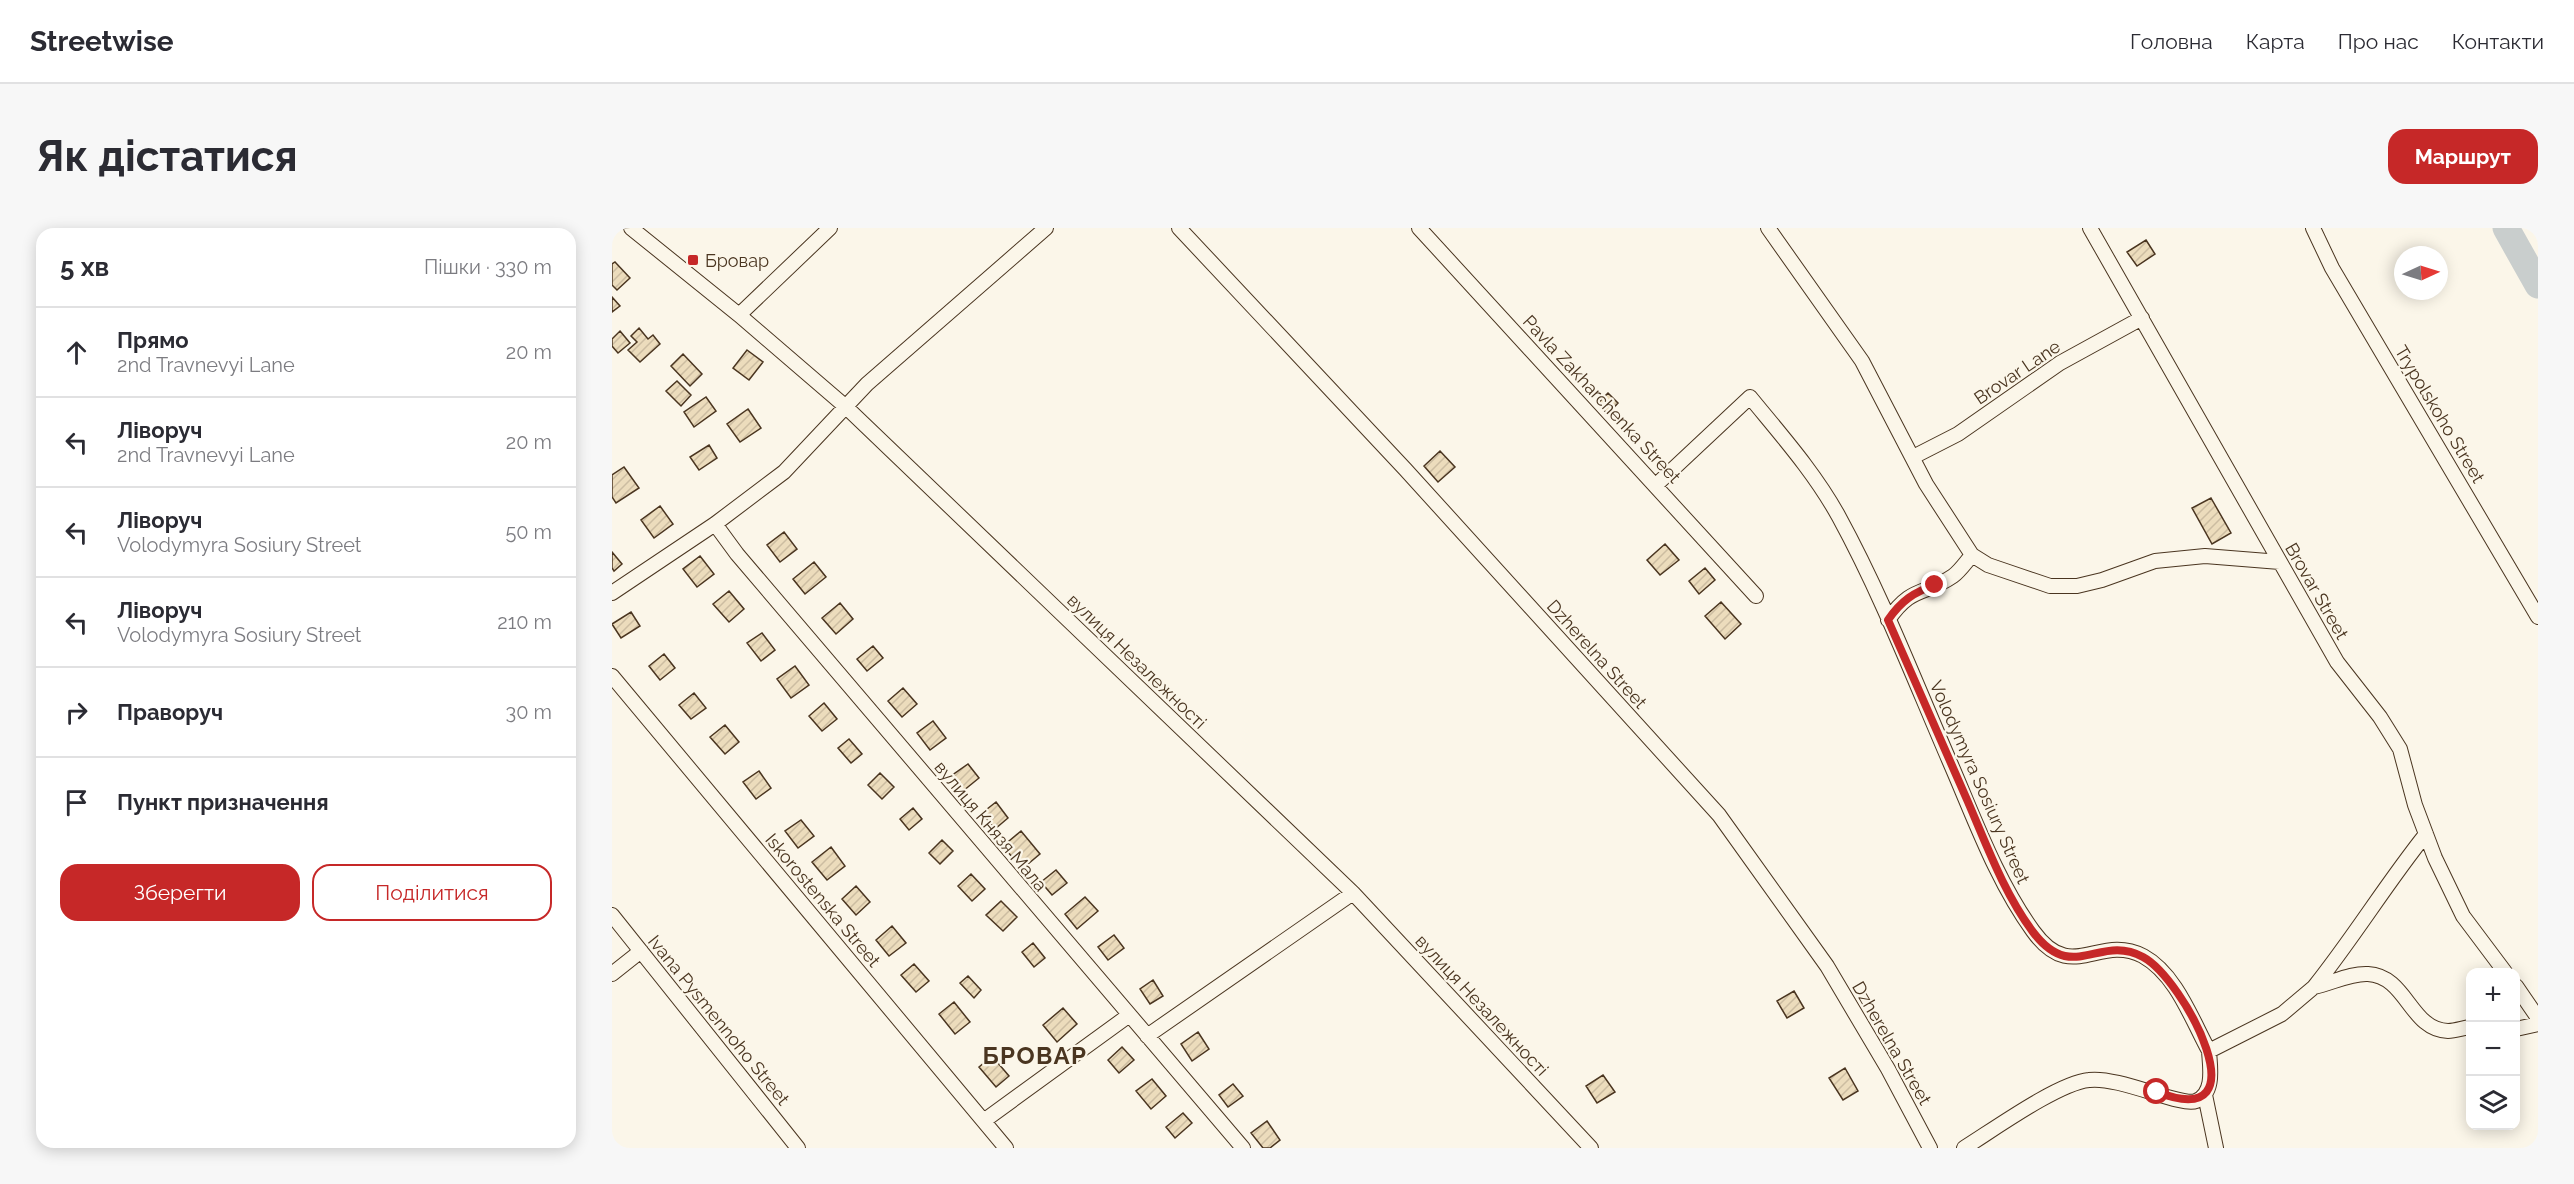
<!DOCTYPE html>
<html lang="uk">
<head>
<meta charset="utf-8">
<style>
  :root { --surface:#fff; --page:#f7f7f7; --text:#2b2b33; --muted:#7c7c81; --line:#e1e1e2; --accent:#c62828 }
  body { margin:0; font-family:Raleway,sans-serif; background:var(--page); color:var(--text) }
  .controls { position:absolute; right:18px; bottom:18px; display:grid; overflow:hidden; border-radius:12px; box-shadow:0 3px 15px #0003 }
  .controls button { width:54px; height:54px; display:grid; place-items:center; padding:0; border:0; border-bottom:2px solid var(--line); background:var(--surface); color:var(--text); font:30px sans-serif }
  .compass { position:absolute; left:1782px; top:18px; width:54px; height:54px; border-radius:50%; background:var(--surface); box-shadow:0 3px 15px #0003; rotate:86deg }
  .stop { position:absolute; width:18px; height:18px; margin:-14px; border:4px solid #c62828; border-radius:50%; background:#fff }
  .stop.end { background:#c62828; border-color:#fff; box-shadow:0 2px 6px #0008 }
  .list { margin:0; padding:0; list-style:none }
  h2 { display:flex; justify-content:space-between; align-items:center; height:78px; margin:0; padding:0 24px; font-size:26px }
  h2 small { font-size:20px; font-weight:400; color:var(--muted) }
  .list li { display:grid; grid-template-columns:39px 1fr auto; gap:18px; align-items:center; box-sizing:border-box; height:90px; padding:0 24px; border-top:2px solid var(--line) }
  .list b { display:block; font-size:22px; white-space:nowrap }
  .list p { margin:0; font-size:20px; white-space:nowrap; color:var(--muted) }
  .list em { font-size:20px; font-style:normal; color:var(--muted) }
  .actions { display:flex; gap:12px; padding:18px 24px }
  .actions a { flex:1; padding:14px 0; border:2px solid var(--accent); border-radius:18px; text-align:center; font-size:21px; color:var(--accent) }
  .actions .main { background:var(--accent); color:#fff }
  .icon { flex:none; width:33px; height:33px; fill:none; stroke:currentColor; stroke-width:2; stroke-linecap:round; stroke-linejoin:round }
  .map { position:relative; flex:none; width:1926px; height:920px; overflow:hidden; border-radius:18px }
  header { display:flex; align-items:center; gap:36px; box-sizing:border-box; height:84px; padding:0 30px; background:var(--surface); border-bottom:2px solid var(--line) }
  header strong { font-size:28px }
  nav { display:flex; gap:33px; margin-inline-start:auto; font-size:21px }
  .intro { display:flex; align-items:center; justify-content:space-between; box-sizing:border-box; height:144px; padding:0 36px }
  h1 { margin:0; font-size:42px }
  .button { padding:15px 27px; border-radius:18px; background:var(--accent); color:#fff; font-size:21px; font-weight:700 }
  main { display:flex; gap:36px; padding:0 36px }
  aside { flex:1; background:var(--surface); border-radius:18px; box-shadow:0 3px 15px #0003 }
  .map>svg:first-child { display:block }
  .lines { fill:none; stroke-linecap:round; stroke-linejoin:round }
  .river { stroke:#c9cecd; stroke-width:27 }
  .building { fill:url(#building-hatch); stroke:#4a3520; stroke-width:1.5 }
  .minor-casing { stroke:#4a3520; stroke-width:16 }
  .minor { stroke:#fbf6e9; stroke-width:14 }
  .route { stroke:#c62828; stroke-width:8 }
  .poi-dot { fill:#c62828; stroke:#fbf6e9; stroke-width:2 }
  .labels { text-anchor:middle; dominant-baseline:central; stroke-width:4.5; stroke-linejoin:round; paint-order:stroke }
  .poi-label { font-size:18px; fill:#4a3520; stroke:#fbf6e9; text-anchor:start }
  .street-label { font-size:18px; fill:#4a3520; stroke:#fbf6e9 }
  .district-label { font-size:24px; font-weight:bold; letter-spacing:1.5px; fill:#4a3520; stroke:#fbf6e9 }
</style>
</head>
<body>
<header>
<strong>Streetwise</strong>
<nav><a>Головна</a><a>Карта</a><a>Про нас</a><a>Контакти</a></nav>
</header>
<div class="intro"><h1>Як дістатися</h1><a class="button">Маршрут</a></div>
<main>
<aside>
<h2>5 хв<small>Пішки · 330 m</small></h2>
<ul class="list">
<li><svg class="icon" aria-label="ahead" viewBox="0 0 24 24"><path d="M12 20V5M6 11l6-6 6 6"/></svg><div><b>Прямо</b><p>2nd Travnevyi Lane</p></div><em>20 m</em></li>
<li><svg class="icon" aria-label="left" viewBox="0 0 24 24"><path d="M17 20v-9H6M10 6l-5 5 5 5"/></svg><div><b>Ліворуч</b><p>2nd Travnevyi Lane</p></div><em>20 m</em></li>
<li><svg class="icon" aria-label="left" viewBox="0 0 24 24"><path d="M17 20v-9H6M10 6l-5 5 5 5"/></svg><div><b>Ліворуч</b><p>Volodymyra Sosiury Street</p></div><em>50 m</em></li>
<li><svg class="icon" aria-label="left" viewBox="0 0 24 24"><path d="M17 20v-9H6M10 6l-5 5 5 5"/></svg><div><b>Ліворуч</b><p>Volodymyra Sosiury Street</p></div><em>210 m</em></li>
<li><svg class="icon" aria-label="right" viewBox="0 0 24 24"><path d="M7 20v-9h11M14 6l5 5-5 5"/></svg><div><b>Праворуч</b></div><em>30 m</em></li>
<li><svg class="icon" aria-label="arrive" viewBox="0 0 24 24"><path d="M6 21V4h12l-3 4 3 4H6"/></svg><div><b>Пункт призначення</b></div></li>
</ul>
<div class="actions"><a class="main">Зберегти</a><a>Поділитися</a></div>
</aside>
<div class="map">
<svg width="1926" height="920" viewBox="0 0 1926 920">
  <defs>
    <pattern id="building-hatch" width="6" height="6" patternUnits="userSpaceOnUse" patternTransform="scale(1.5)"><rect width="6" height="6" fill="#ecdcbc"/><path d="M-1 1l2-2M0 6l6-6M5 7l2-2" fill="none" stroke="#ccbda1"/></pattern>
  </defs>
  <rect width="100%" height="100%" fill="#fbf6e9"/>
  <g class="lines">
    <path class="river" d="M1894 0 1926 57"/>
  </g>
  <path class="building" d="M1534 12 1543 26 1525 38 1515 24Z
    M3 34 18 50 5 62 0 57V36Z
    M0 69 8 78 0 84Z
    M27 100 36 111 41 107 48 116 28 134 16 122 25 114 19 108Z
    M8 103 18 115 6 125 0 118V111Z
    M135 122 151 134 137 152 121 140Z
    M71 126 90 146 78 158 59 138Z
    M65 153 79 167 69 178 54 163Z
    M996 165 1006 175 996 186 985 176Z
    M94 169 104 183 82 199 72 184Z
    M136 181 149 200 128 214 115 196Z
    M97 217 105 230 87 242 78 229Z
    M828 223 843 239 826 254 812 238Z
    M12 239 27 260 4 275 0 269V247Z
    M1599 270 1619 305 1600 316 1580 280Z
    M48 278 61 296 42 310 29 292Z
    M172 304 185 321 168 334 155 317Z
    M1053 316 1067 332 1048 347 1035 332Z
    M0 324 10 336 2 343 0 340Z
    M88 328 102 346 85 359 71 341Z
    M202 334 214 349 193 366 181 351Z
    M1093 340 1103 352 1087 366 1077 353Z
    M117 363 132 381 117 394 101 376Z
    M1109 374 1129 396 1113 411 1093 388Z
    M228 375 241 391 224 406 210 390Z
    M19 384 28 398 9 410 0 396Z
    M150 405 163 422 149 433 135 415Z
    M261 418 271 430 255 443 245 431Z
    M52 426 63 440 48 452 37 438Z
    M183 438 197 457 179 470 165 451Z
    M291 460 305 476 290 489 276 473Z
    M82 465 94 480 79 491 67 477Z
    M212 475 225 491 210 503 197 488Z
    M321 493 334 510 318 522 305 505Z
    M113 497 127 514 113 526 98 509Z
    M237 511 250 526 239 535 226 520Z
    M356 536 367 550 351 563 339 548Z
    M147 543 159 560 144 571 131 554Z
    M268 545 282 559 270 571 256 557Z
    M384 574 396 590 383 601 370 585Z
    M301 580 310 591 297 602 288 591Z
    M189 592 202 608 186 620 173 603Z
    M409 603 428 626 410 641 391 618Z
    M330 612 341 623 328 636 317 625Z
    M219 619 233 638 215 652 200 634Z
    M444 642 455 655 440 667 429 654Z
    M359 646 373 661 360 673 346 658Z
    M244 658 258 674 244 687 230 671Z
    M473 669 486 683 465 701 453 686Z
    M389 673 405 689 391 703 374 687Z
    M280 698 294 715 277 728 264 712Z
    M502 707 512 720 496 732 486 719Z
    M421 715 433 730 422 739 410 724Z
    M302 736 317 753 304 764 289 747Z
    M356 748 369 762 362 770 348 755Z
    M541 752 551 768 538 776 528 761Z
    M1182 763 1192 780 1175 790 1165 773Z
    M342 774 358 794 343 806 327 786Z
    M451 780 465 796 445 814 431 797Z
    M586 804 597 821 580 833 569 816Z
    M510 819 522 832 507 845 496 832Z
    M380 828 397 848 384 859 367 839Z
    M1233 840 1246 863 1231 872 1217 850Z
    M991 847 1003 864 985 875 974 858Z
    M540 851 554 868 539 881 524 863Z
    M621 856 631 868 616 879 607 867Z
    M571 885 580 895 563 910 554 899Z
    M655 893 668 912 658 920H651L639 905Z"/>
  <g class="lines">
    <g class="minor-casing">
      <path id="minor" d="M19 0 127 87 234 179 741 665 979 920
        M567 0 793 241 1107 587 1215 738 1276 841 1318 920
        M807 0 1144 368
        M1156 0 1250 133 1314 256 1360 327 1376 337 1438 358H1465L1490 352 1543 333 1593 328 1668 334
        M1478 0 1725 434 1768 489 1788 521 1803 577 1823 630 1851 688 1893 744
        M1701 0 1720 40 1926 389
        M127 87 218 0
        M1301 229 1346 206 1448 135 1530 90
        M1044 257 1138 169C1169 207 1203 245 1227 289 1269 366 1302 451 1337 532 1362 589 1384 652 1421 703 1460 757 1486 705 1531 728 1564 746 1580 792 1597 823L1670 786 1702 759
        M103 296 125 326 631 920
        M0 365 103 296 172 244 255 156 434 0
        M1276 392C1300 357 1312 368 1341 348 1348 343 1354 334 1360 327
        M0 448 394 920
        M1814 606C1774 656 1742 709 1702 759 1720 755 1739 745 1756 746 1795 748 1798 802 1836 803 1843 803 1851 800 1858 799
        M0 687 186 920
        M0 746 29 723
        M1904 758 1926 790
        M1904 801 1926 796
        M535 808 741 665
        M1593 867 1604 920
        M373 892 516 788
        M1352 920C1381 902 1446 855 1477 852 1507 848 1569 879 1584 873 1603 865 1598 839 1597 823"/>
    </g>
    <use href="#minor" class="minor"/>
  </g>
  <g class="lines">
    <path class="route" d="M1323 357C1302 364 1289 373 1276 392 1303 453 1329 513 1356 574 1375 618 1392 665 1421 704 1461 757 1487 705 1531 729 1572 751 1654 906 1545 864"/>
  </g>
  <rect class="poi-dot" x="75" y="26" width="12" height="12" rx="3"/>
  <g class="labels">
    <g class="poi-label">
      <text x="93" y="32">Бровар</text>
    </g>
    <g class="street-label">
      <text transform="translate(1405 144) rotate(-34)">Brovar Lane</text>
      <text transform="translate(990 171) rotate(47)">Pavla Zakharchenka Street</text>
      <text transform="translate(1828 186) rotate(59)">Trypolskoho Street</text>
      <text transform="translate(1705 363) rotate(60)">Brovar Street</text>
      <text transform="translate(985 426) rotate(48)">Dzherelna Street</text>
      <text transform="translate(525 433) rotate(44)">вулиця Незалежності</text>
      <text transform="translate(1368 554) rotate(66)">Volodymyra Sosiury Street</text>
      <text transform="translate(379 598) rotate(50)">вулиця Князя Мала</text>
      <text transform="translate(211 672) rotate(50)">Iskorostenska Street</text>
      <text transform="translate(870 777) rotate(47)">вулиця Незалежності</text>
      <text transform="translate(107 792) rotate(51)">Ivana Pysmennoho Street</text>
      <text transform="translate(1280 815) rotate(60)">Dzherelna Street</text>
    </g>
    <g class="district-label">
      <text x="423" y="827">БРОВАР</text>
    </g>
  </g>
</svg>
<div class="controls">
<button>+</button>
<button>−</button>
<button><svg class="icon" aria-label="layers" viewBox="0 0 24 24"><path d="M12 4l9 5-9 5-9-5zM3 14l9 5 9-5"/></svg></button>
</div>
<svg class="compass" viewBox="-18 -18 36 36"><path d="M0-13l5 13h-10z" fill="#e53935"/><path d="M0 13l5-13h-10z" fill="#7c7c81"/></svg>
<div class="stop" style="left:1545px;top:864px"></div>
<div class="stop end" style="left:1323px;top:357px"></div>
</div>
</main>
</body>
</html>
